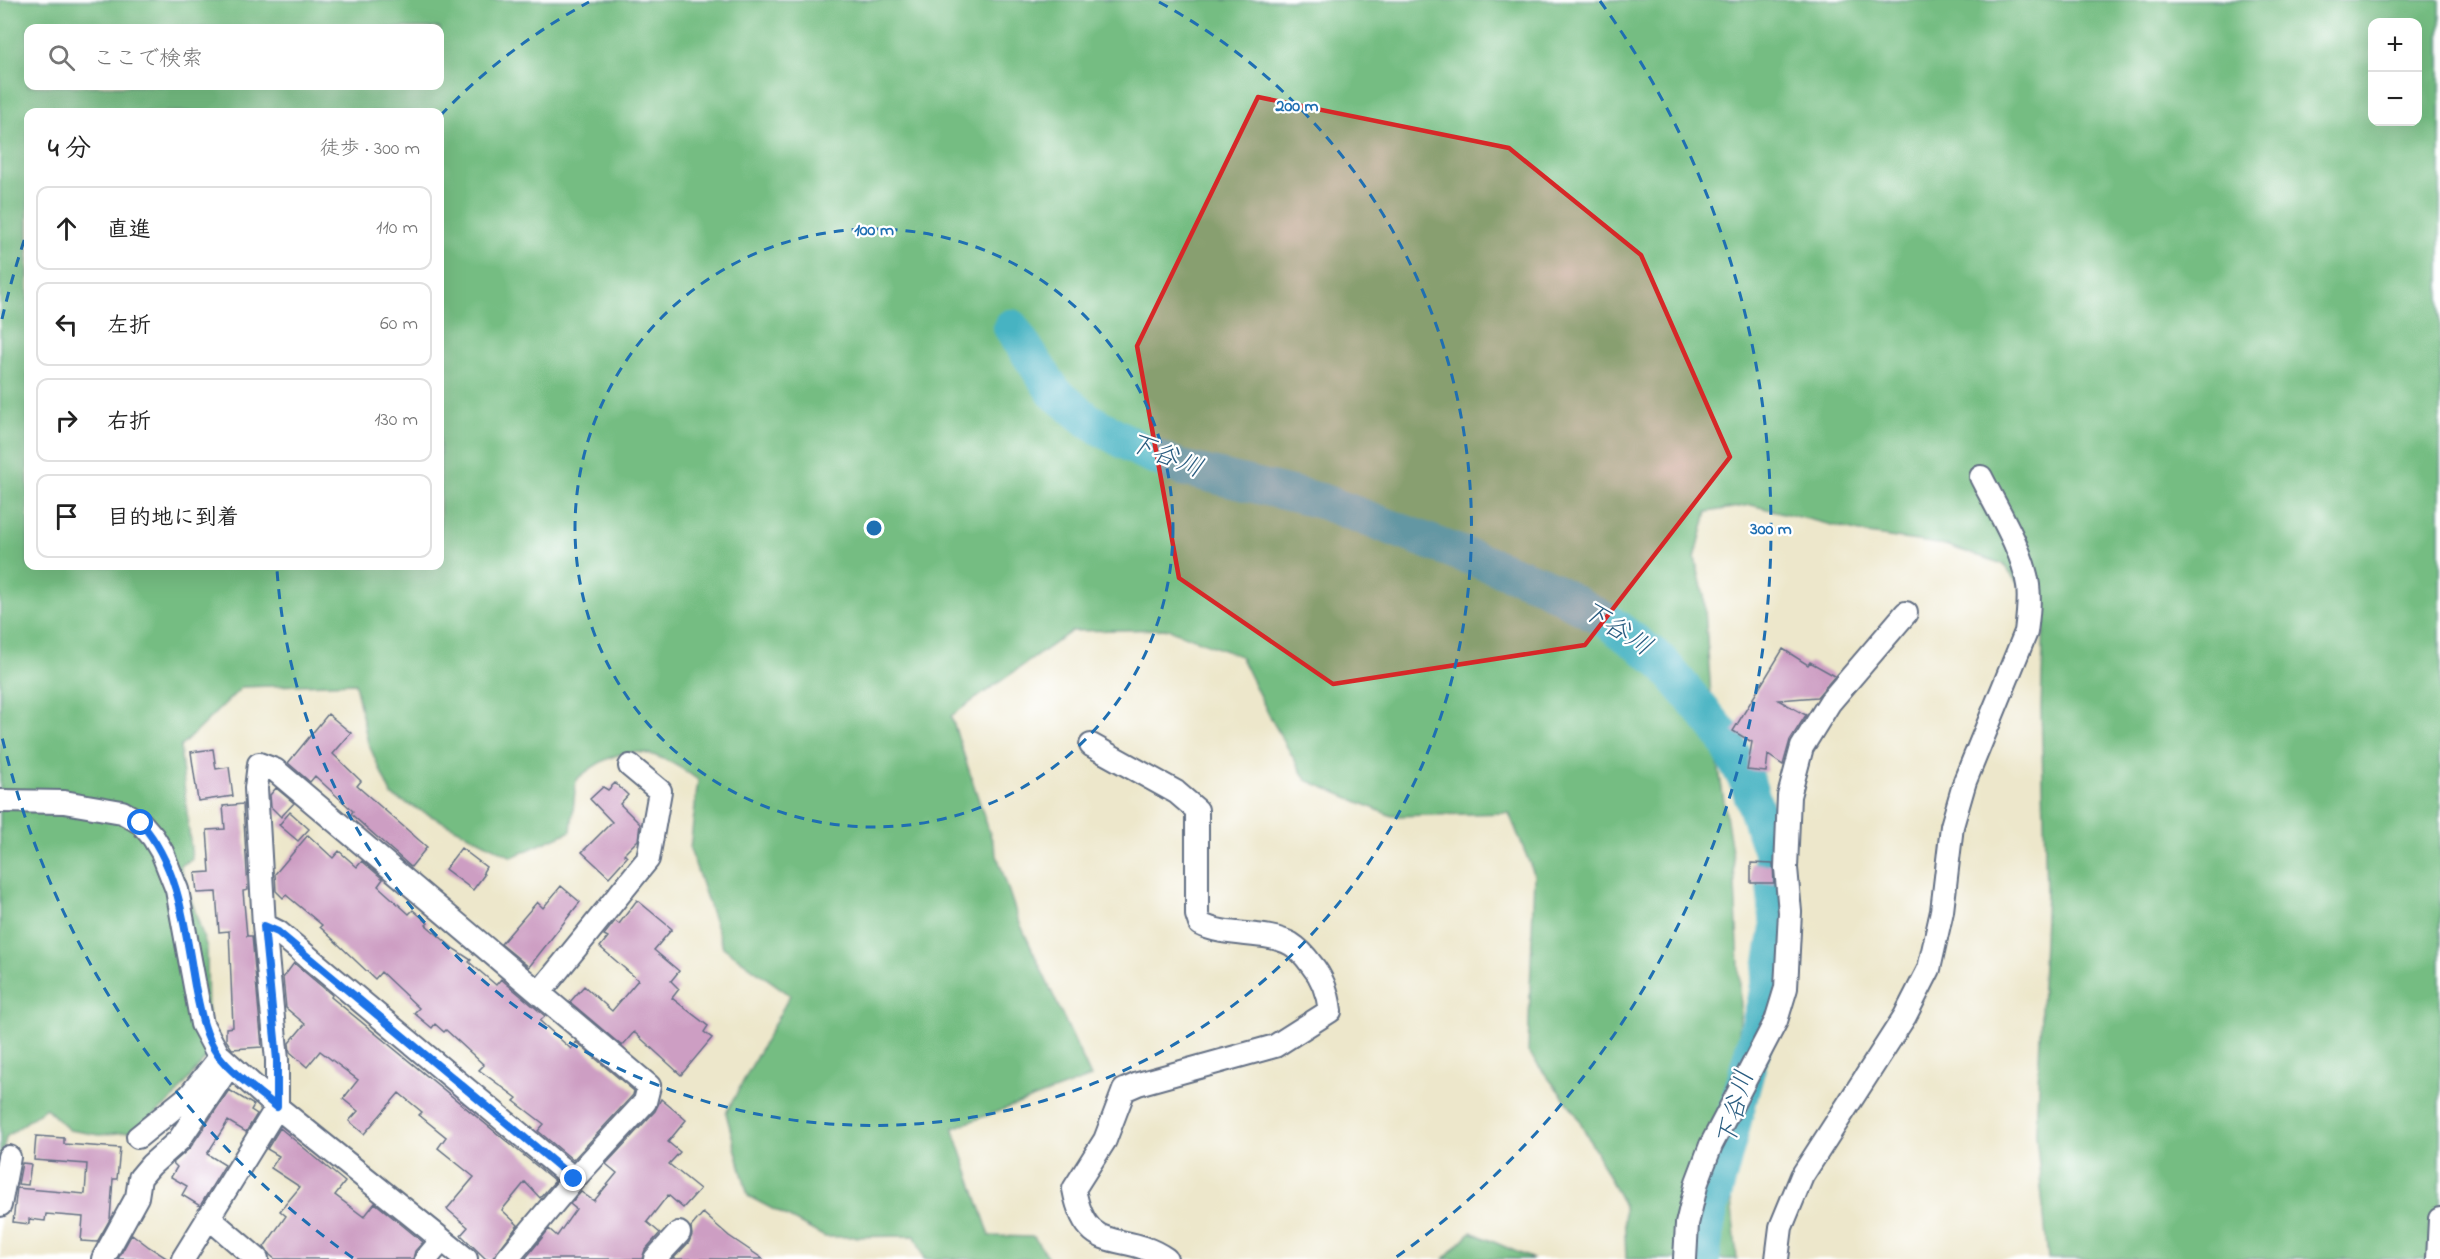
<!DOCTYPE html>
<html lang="ja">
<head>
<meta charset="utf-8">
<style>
  :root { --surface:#fff; --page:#f6f6f6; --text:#222; --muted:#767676; --line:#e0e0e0 }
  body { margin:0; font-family:"Indie Flower","Klee One",sans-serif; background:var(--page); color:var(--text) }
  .controls { position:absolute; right:18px; top:18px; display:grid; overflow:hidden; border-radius:12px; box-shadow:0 6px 24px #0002 }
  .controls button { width:54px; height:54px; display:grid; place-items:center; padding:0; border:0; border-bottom:2px solid var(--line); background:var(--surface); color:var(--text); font:30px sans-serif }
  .stop { position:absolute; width:18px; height:18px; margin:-14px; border:4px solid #1a73e8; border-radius:50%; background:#fff }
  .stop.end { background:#1a73e8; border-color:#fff; box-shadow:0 2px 6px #0008 }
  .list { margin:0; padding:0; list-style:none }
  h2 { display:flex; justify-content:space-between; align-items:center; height:78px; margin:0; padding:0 24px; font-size:26px }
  h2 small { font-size:20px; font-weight:400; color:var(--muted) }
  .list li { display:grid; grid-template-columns:39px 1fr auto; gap:18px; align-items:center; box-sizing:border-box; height:84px; margin:0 12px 12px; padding:0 12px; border:2px solid var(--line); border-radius:12px }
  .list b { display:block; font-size:22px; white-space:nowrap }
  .list em { font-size:20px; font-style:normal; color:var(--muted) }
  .icon { flex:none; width:33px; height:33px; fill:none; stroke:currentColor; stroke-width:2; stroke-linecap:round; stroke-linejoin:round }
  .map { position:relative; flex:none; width:2440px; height:1259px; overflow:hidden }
  .search { position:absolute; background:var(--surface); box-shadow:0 6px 24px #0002; left:24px; top:24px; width:420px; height:66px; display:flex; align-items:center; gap:15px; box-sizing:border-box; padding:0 21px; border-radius:12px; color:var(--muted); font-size:22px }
  .panel { position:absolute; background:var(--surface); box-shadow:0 6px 24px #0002; left:24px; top:108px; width:420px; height:462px; border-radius:12px }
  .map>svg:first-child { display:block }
  .forest { fill:#75bd82; stroke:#487670; stroke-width:1.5; fill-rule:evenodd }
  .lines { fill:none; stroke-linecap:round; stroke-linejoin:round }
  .river { stroke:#46b3c2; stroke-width:36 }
  .building { fill:#cd9ec3 }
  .minor-casing { stroke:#646f84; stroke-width:26 }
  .minor { stroke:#fff; stroke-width:22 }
  .route { stroke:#1a73e8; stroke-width:8 }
  .marked { fill:#d62828; fill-opacity:0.2; stroke:#d62828; stroke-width:4.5; stroke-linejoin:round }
  .ring { fill:none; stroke:#1f6fb2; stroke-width:3; stroke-dasharray:10 8 }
  .labels { text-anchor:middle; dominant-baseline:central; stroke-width:4.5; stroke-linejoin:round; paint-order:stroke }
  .water-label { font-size:26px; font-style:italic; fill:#2a5d81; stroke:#fff }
  .centre { fill:#1f6fb2; stroke:#fff; stroke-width:3 }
  .ring-label { font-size:18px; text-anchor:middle; font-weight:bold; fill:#1f6fb2; stroke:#fff; stroke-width:4.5; stroke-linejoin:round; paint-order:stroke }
</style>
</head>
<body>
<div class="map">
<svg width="2440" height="1259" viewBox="0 0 2440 1259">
  <rect width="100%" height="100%" fill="#fff"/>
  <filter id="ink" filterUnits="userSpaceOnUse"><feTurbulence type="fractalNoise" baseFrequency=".0167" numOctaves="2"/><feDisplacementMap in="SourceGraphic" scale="12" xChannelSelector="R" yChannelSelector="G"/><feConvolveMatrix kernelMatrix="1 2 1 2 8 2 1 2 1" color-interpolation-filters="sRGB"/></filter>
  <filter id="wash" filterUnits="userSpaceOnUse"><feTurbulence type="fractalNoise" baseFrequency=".008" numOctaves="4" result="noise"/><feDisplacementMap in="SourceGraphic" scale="24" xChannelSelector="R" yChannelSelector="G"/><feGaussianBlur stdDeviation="1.35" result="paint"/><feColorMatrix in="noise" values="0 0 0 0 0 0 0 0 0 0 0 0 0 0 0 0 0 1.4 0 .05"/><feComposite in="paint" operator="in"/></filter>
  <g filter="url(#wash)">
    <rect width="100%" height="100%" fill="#ede7cb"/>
    <path class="forest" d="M0 0H2440V1259H2048L2036 1134 2046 891 2041 709 2044 618 2003 564 1945 545 1868 534 1751 505 1707 512 1695 558 1704 596 1714 738 1734 865 1741 1007 1728 1169 1737 1259H1626L1624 1206 1575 1112 1528 1052 1534 874 1509 813 1392 816 1306 780 1270 717 1240 656 1168 629 1072 631 951 716 1018 919 1091 1077 953 1128 990 1236 1034 1237 1049 1259H924L915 1236 825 1237 748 1196 726 1113 790 995 723 947 690 849 698 780C652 745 621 741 576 780L571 831 512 857 392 796 368 743 355 683 242 687 180 747 192 859 180 866 207 948 208 1055 172 1100 135 1131 100 1135 69 1130 46 1108 6 1137 0 1164ZM2372 22H2418V122H2372ZM28 28H440V86H28ZM28 112H440V566H28Z
      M1471 1232 1533 1259H1444Z"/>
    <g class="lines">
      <path class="river" d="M1011 327 1054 392 1089 421 1142 451 1182 468 1321 501 1541 584 1607 621 1660 660 1723 735 1747 782 1771 852 1778 928 1765 1002 1708 1219 1702 1259"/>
    </g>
    <g id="blocks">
      <path class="building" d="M1783 649 1808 665 1810 662 1835 676 1817 697 1778 700 1806 715 1790 740 1783 765 1768 755 1766 772 1747 770 1752 742 1733 731Z
        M328 714 351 733 333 754 361 781 357 786 427 847 411 867 351 814 353 811 315 776 310 782 288 763Z
        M213 749 216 769 229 767 233 796 198 801 191 752Z
        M615 783 628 795 620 804 640 824 638 840 624 854 627 857 609 877 582 852 612 822 590 799 603 787 608 790Z
        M276 788 294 803 281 817 271 807 270 795Z
        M243 804 248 890 243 891 247 936H252L262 1047 232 1049 226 1040V1028L233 1027 229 931 219 932 216 892 197 893 195 873 210 872 207 830 225 829 223 806Z
        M290 812 309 829 298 841 279 825Z
        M308 835 333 858 339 851 357 867 362 861 383 879 378 886 409 914 413 910 428 923 426 925 454 949 471 960 469 962 496 985 501 979 545 1016 540 1021 571 1049 576 1042 634 1091 633 1095 573 1160 538 1131 544 1124 514 1101 517 1098 479 1070 484 1065 446 1030 444 1032 435 1024 432 1028 414 1013 419 1008 381 972 375 979 320 927 322 925 286 895 283 898 276 891 275 874Z
        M461 848 486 867 483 872 484 875 473 890 445 869Z
        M1751 863 1773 864 1774 883H1751Z
        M561 886 580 902 529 967 501 944 537 902 543 908Z
        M637 900 672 929 654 950 679 971 671 981 679 989 672 998 708 1026 704 1032 712 1038 681 1075 634 1032 622 1046 570 1002 584 986 612 1011 638 980 600 947 608 937 604 935 615 921 619 924Z
        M294 963 332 995 331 997 555 1181 540 1198 525 1182 502 1210 518 1225 492 1259H486L461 1235 468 1227 447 1209 474 1177 438 1148 446 1137 419 1115 422 1112 399 1093 364 1134 349 1121 358 1111 343 1099 358 1080 320 1051 307 1067 290 1052 289 1043 305 1024 286 1008 283 978Z
        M229 1090 254 1105 251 1110 257 1114 246 1132 228 1121 207 1154 225 1165 200 1206 182 1195 187 1186 171 1177 177 1167 173 1163 190 1148Z
        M661 1099 686 1120 668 1142 680 1152 669 1164 700 1189 683 1208 668 1195 647 1222 660 1233 645 1250 642 1259H525L549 1229 557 1236 576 1209 570 1204 581 1192 594 1201 617 1173 606 1164 655 1111Z
        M280 1128 345 1182 335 1195 364 1217 375 1203 423 1242 415 1251 413 1259H275L270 1255 264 1247 286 1216 280 1211 300 1187 271 1168 279 1156 267 1149Z
        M36 1136 64 1138V1144L120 1148 117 1179H113L110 1219 97 1242 81 1241 83 1217 46 1214 45 1221 29 1219V1224L13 1222 17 1188 85 1194 87 1164 34 1160Z
        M22 1163 31 1164 28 1185 18 1184Z
        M703 1213 729 1236 763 1259H673L689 1242 692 1235 691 1227Z
        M132 1234 149 1247 168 1259H118Z"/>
    </g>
  </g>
  <g filter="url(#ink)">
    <use href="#blocks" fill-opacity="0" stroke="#646f84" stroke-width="1.5"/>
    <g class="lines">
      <g class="minor-casing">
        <path id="minor" d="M1091 745 1176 792 1197 810V915L1200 924C1227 938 1265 930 1291 944 1299 949 1306 957 1311 964 1323 978 1328 993 1330 1011L1275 1046 1138 1084 1124 1090 1105 1140 1074 1189C1087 1259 1123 1229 1166 1259
          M0 801 64 802 122 812 141 823 153 837 162 852 177 890 202 1024 218 1054 277 1107 466 1259
          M264 925 278 932 574 1179
          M540 992 648 859 660 791 630 766
          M138 1137 190 1095 217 1061
          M0 1205 9 1157
          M208 1217 257 1259
          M103 1259 137 1197 140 1178 151 1165 179 1140 229 1066
          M183 1259 277 1107V1060L264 925 256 788 259 764 275 770 649 1086 645 1102 574 1179 507 1259
          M426 1259 442 1240
          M655 1259 679 1233
          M1685 1259 1687 1224 1697 1182 1711 1145 1776 1021 1786 988 1790 912 1786 868 1789 796 1802 747 1830 702 1906 613
          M1777 1259 1781 1227 1802 1176 1905 1016 1929 969 1942 911 1952 826 1965 781 2026 632C2028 616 2030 601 2028 585 2023 550 1997 509 1981 477
          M2438 1259 2440 1219"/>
      </g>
      <use href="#minor" class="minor"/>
    </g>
  </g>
  <g class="lines" filter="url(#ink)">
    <path class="route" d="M141 823C180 868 185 930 195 986 200 1010 204 1035 218 1055 233 1075 258 1091 277 1107V1060L264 926 278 932 574 1179"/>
  </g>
  <path class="marked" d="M1258 97 1509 148 1641 255 1730 457 1585 645 1333 684 1179 578 1137 346Z"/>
  <g class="ring">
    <circle cx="874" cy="528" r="299"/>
    <path d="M440 116A598 598 0 0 1 589 2M1159 2A598 598 0 1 1 277 570"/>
    <path d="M353 1258A897 897 0 0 1 2 737M2 319A897 897 0 0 1 28 229M1600 1A897 897 0 0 1 1395 1258"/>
  </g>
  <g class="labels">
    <g class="water-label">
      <text transform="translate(1165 457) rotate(22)">下谷川</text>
      <text transform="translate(1616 630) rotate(33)">下谷川</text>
      <text transform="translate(1737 1109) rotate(-75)">下谷川</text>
    </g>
  </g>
  <circle cx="874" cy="528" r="9" class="centre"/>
  <g class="ring-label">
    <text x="1297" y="111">200 m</text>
    <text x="874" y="235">100 m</text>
    <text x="1771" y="534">300 m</text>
  </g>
</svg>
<div class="controls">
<button>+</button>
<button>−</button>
</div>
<div class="stop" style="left:141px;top:823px"></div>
<div class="stop end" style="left:574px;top:1179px"></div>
<div class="search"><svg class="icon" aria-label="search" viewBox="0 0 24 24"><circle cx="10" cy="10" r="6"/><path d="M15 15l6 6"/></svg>ここで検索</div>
<section class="panel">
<h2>4 分<small>徒歩 · 300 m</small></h2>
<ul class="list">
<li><svg class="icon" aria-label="ahead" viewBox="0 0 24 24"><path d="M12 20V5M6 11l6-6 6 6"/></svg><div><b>直進</b></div><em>110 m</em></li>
<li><svg class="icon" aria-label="left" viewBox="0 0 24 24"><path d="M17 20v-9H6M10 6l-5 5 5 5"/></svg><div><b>左折</b></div><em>60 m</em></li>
<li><svg class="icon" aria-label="right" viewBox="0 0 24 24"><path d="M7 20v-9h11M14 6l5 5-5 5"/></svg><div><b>右折</b></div><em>130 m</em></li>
<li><svg class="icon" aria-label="arrive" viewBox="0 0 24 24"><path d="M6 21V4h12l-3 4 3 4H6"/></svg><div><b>目的地に到着</b></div></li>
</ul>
</section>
</div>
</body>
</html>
